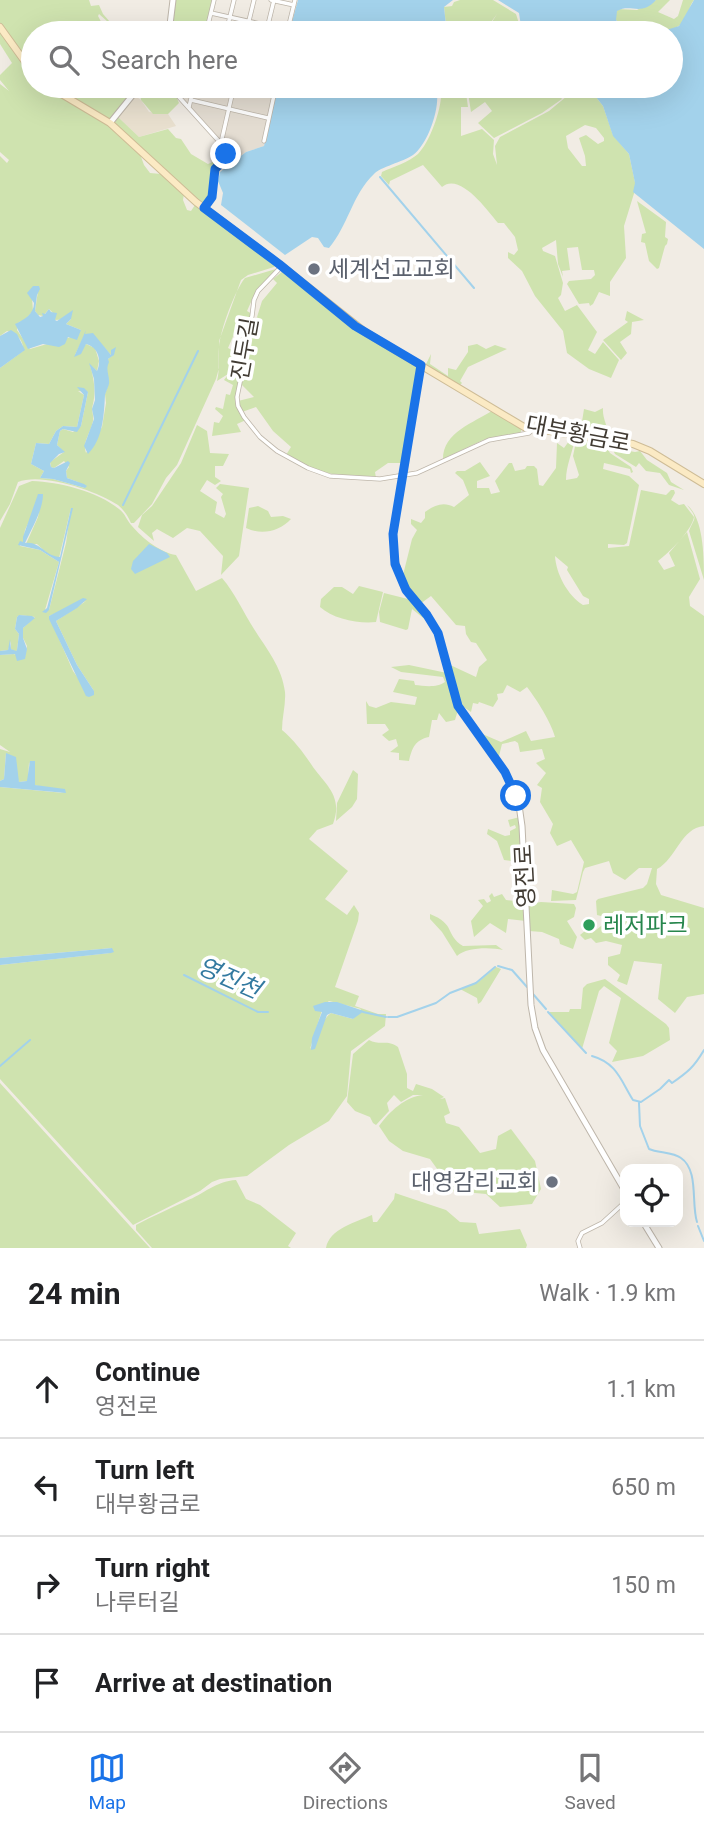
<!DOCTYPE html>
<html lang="en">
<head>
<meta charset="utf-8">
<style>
  :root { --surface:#fff; --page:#f2f2f2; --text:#202124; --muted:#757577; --line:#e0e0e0; --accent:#1a73e8 }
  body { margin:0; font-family:Roboto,"Noto Sans KR",sans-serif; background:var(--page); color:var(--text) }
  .controls { position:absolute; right:21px; bottom:21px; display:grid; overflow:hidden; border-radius:14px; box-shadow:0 7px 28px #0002 }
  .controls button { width:63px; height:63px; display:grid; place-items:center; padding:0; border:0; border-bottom:2px solid var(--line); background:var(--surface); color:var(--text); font:35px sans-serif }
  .stop { position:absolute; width:21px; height:21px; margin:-16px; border:5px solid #1a73e8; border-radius:50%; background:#fff }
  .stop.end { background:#1a73e8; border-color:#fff; box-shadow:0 2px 7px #0008 }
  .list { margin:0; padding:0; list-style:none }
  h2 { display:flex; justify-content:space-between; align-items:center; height:91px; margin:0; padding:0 28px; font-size:30px }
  h2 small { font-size:23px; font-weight:400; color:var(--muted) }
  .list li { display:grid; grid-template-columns:46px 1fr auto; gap:21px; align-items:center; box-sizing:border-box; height:98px; padding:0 28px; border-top:2px solid var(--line) }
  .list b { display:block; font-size:26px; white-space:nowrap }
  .list p { margin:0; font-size:23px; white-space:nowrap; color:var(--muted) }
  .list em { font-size:23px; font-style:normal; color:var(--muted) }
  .icon { flex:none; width:38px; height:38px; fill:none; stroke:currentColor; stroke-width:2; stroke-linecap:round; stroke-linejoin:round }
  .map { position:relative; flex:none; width:704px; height:1248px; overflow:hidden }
  .search { position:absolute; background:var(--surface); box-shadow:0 7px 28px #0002; left:21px; right:21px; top:21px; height:77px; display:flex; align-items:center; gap:18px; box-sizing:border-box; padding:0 24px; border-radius:38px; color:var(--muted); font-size:26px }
  .sheet { height:483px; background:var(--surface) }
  nav { display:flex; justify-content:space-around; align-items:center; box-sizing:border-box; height:98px; border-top:2px solid var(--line); background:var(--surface); font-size:19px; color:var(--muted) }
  nav a { display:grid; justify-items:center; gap:4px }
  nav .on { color:var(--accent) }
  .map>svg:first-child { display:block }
  .residential { fill:#e4ddd2 }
  .education { fill:#e9e0cf }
  .green { fill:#cfe3af; fill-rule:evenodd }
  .water { fill:#a3d2eb }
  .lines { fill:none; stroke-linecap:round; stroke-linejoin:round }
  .stream { stroke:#a3d2eb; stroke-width:2 }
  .minor-casing { stroke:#beb6aa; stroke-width:5 }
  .tertiary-casing { stroke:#beb6aa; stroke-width:7 }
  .secondary-casing { stroke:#cebc96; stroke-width:8 }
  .minor { stroke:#fff; stroke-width:3.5 }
  .tertiary { stroke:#fff; stroke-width:5 }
  .secondary { stroke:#fbeac4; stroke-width:6 }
  .route { stroke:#1a73e8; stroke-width:9 }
  .worship-dot { fill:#6b7280; stroke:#fff; stroke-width:2.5 }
  .leisure-dot { fill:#2e9e5b; stroke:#fff; stroke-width:2.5 }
  .labels { text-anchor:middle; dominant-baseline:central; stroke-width:7; stroke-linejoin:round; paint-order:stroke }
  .worship-label { font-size:23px; fill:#5b616d; stroke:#fff; text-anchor:start }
  .street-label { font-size:23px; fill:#423c34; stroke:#fff }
  .leisure-label { font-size:23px; fill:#27864d; stroke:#fff; text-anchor:start }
  .water-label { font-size:24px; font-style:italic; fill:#337aa0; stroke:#fff }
</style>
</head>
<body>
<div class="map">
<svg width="704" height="1248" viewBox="0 0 704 1248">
  <rect width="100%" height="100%" fill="#f1ece4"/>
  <path class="residential" d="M171 86H277L264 146 246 152 227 165 225 162 228 151 224 139 218 137Z"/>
  <path class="education" d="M135 96 141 100 149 112 168 114 176 126 139 137 118 117Z"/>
  <path class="green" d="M0 0H89L91 6 99 5 103 14 117 30 99 14 98 16 107 33H33V71L0 24Z
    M175 0H213L205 33H171Z
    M460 0H493L516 14 522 33H485L497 14 483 33H442L446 25 444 7 452 6 454 2Z
    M656 0H670L658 12 674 19 678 16 683 0H694C689 6 689 14 684 21 675 34 645 33 630 33L616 20 615 14 618 9 637 10Z
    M0 29 33 75V86H45L100 117 140 154 144 165 150 173 161 174 184 194 183 200 187 210 191 211 195 205 277 264 274 267 248 275 241 280 219 341V368L216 379 177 465 166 478 152 504 134 523H131C128 516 124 510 118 505 97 491 42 472 18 482L10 504 0 521V368L23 351C24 340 17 334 7 331L0 336V156L7 163 9 160 0 152V84L9 91 0 80V75L12 63 0 44ZM38 291 35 311 38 315 43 316 49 309 53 313 54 320 71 319 66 324 81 330 71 337 30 349 17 330 19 322 24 321 33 311 32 298ZM85 334 102 345 111 355 113 349V355L108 359 106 369 109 382 105 394 106 403 102 427 86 453C82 441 91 433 93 421 94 416 91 410 93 404 96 391 94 379 90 365L97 371 99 361 95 348 86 344 75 355ZM78 391 88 392 81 426 73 432 63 429 60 431 57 445 64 452 50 462 51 467 54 468 64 461 69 467 66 471 67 478 78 482 85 488 53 479 40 478 44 471 31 464 36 443 49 444 56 431 63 426 77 427 84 395Z
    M50 86H133L128 98 109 119Z
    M145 86H166L176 96 179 103 168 114H153L141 100 140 91Z
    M445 86H465L468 107H461V136L482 129 494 140 493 154 497 165 495 146 500 137 549 111 579 86H592V92L603 106 613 135 629 154 636 187 624 226 626 258 610 282V296L599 292 593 304 590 306 589 303 579 304 567 284 569 281 591 279 595 275 594 270H582L578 247 567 248 570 270 562 271 563 277 558 264 556 240 542 248 543 251 555 256 563 283 561 295 558 298 565 311 577 305 597 332 588 350 595 354 603 342 619 360 611 378 589 369 567 353 563 331 535 296 522 271 508 258V252L514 255 518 250 515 237 504 223H498C487 210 460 172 442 187L423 165 390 181 389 185 381 176 382 172C393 167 409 162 418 154 430 142 443 106 441 90ZM585 125 596 128 604 138V141L598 144 586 135 579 138 585 156 586 166H582L568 148 566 136Z
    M467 86H561L567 89 564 93 558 94 562 99 542 113 494 138 478 123 492 111 485 102 471 112Z
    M118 117 139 137 168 129 176 138 181 139 191 154 208 164 215 161 217 155 223 154V160C205 177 216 184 207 203L199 202 114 124Z
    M637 201 666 222 665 237 668 239 667 244 665 246 659 268 657 269 649 261 645 243 641 242 642 234 646 233Z
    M276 269 255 293 247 311 252 314 251 319 242 316 228 348 242 355 245 347 236 399 246 420 237 424 241 432 212 436 214 422 219 423 223 416 215 409 216 407 223 409 226 394 230 395 233 385 224 380 241 357 228 374 217 381C220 369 218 359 219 347 220 331 235 290 245 278Z
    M283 271 418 367 403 463H388L375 472 376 478C334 476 323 475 286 455L291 447 273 431 256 407 242 412 238 401 254 397 241 384 247 332 253 330 262 301 277 283 273 279Z
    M627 311 644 320 632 322 631 334 620 342 627 353 621 360 603 340 628 322 625 320Z
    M477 344 486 349 495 345 507 349 468 367 460 381 462 383 459 386 426 364 431 354 430 364 448 376V368L456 370 468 352V346Z
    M603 408C602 419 609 427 608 437L580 434 584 409 595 412Z
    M493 410 521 428V433L483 440 443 459C443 432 474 423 493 410Z
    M197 425 207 431 210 453 229 454 223 466H215V477L221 481 215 485 207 480 200 491 217 502 215 513 224 518 226 514 221 497 223 494 216 488 220 484 249 488 239 556 221 575 223 556 200 531 187 528 173 538 157 529 152 533 154 541 138 527 142 515 152 506 181 463Z
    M572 437H575C573 452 566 465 566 480L577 478 579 475 573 456 577 437 603 441 610 453 631 467 633 472 631 473 630 469 604 463 603 469 629 476 639 485 627 543 624 545 608 544V548L629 546 641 490 666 495 671 490H674L675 493 671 500 679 505 684 504 694 517C692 530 669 553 658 561L664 570 675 566 669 553 687 532 700 579 689 597 690 606 704 616V826C681 828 676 859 657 869L656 884 661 895 704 908V994L687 997 675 1013 658 999 662 964 634 961 627 985 617 981 620 975 608 965V957L620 954 622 945 606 941 596 943 591 938 585 940 580 935 585 931 592 933 605 923V917L597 915 596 901 598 899 643 888 647 884 652 868H639L625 880 613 873 609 861 585 868 583 872 576 900 551 901 552 890 573 894 577 892 584 862 571 840 557 846 550 833 553 824 540 802 542 788 537 785 546 773 536 763 545 759 542 749 520 752 518 743 515 741 502 744 498 760 480 733 501 742 526 731 531 741 555 737C551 722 537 700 527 687L520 692 507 685 503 693 497 694 498 699 493 707 479 702 478 704 473 703 471 712 458 703 448 664 476 677 479 667 487 660 476 643 471 642 466 634 465 626 456 625 431 596 420 604 402 579 412 539 417 530 411 524V519L421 523 425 518V512C433 506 443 501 454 507L469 495 463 480 455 473 457 471H465L480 462 490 476 477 481V488H489L491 494 500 492 495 481 509 463H512L515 471 525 469 527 466H534L537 469 539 485 543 486 556 468 557 443 564 448ZM555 556 568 567 567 570 583 596 589 599V604L583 605C567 595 556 573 555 556Z
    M612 448 635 452 640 451 647 460 667 473 671 482 684 490 669 485 660 473 646 471 639 463 636 467 615 454Z
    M32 481C59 482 97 491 119 509 125 513 127 521 132 526 142 538 161 553 176 555L196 591 222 578C235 593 243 612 254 629 266 648 282 667 285 692 286 704 282 717 282 730 293 739 303 752 311 764 324 784 344 795 333 824L317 830 309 839 348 871 325 899 347 915 354 905 359 913 358 921 335 987 359 996 355 1006 378 1014H386L385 1026 351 1051 347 1096 329 1121 289 1145 247 1176 220 1179 212 1182 200 1191 133 1225 0 1079V965L110 953 112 948 0 958V787L64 793 35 785 29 762 28 781 19 782 6 753 4 779 0 781V749L10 752 0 745V655L13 654 25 656 27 646 23 638V628L35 617 20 615 17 617 15 629 19 634 17 650 16 652 11 649V641L8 650 0 651V528L19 486ZM42 494 38 517 26 544H37L50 556 59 558 71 508 66 543 49 610H45L59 562 40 550 20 546V542L23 543 25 530ZM86 601 56 621 77 665 94 691 78 678 73 671 49 616ZM329 1001 361 1009 353 1019 331 1013C320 1021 318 1038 310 1049L322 1010 317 1011Z
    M687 505C704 518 704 559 704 580L689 531C694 517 699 520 687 505Z
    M258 506 268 511 271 517 283 516 291 519C279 532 261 535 246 528L249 508Z
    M359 586 383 592 376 622C359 624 333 619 320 607L321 599 334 587H342L353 594Z
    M384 593 408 599 409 596 426 616 427 621 412 609 408 629 406 630 380 622 379 612Z
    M409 665 447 673 458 710 455 720 446 722 439 713 437 720H432L429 737C415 740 412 748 409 761L399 760V753L390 752 398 746 396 739 389 741 382 735 389 730 385 724H367L366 701 369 706 376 708 391 702 415 705 417 697 393 692 399 679 414 681 415 685C424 686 437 688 445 682L443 677 401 672 391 667Z
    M353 770 358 774 357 799 352 807 336 821 337 803Z
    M520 817 523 858 511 861 504 860 497 841 487 834 488 829 505 836 510 835V831L516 828 515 825 510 827 508 820Z
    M492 893 494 897 502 894 506 900 525 902 526 921 508 919 506 933 490 923 474 937 471 921 483 906 478 900 484 899 487 903 491 901 489 896Z
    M541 902 574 904 576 908 574 917 567 921 577 937 573 949 560 944 559 939 542 932 529 931 528 904Z
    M430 914C456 924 445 935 463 946L496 945 503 950C491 947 466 947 457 956L442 932 430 919Z
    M496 967 501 969 481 1002 478 1004 477 998 460 989 477 983Z
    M605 979 666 1024 669 1028 670 1040 643 1056 612 1062 617 1051 609 1043 621 998 604 986 599 991 582 1049 549 1012H569L570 1009H581L583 988 587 984Z
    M369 1040C379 1046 388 1039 398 1047L407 1074V1088L413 1091 416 1084 432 1089 444 1097 440 1099 445 1098 450 1113 444 1116 446 1123 459 1127 480 1153 496 1149 498 1136 511 1129 535 1161 541 1189 532 1204 500 1207 486 1194 453 1191 430 1159 403 1151 389 1141 379 1126C390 1111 405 1097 423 1095H413L401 1102 394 1095 387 1103 389 1111 376 1125 373 1123 370 1117 355 1111 347 1102 353 1054Z
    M0 1083 150 1248H0Z
    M236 1180 246 1199 260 1205 296 1233 288 1246 291 1248H152L136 1230V1225C153 1216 169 1209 186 1201 204 1194 216 1181 236 1180Z
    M395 1193 446 1210 460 1222 476 1223 479 1234 520 1229 527 1245 526 1248H326C329 1229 356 1222 372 1215L373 1222H377L394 1199Z"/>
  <path class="water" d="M298 0H453L444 7 446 25 442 33H289Z
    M498 0H656C641 17 631 3 617 11L616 20 630 33H522L519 13Z
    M694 0H704V249L633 192 635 183 629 154 613 136 603 106 592 92V86H671V33H657L679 26Z
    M277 86H435C443 102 428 145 413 155 403 162 380 167 374 174 352 195 348 226 329 248L324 247 318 238 312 237 285 255 221 205 223 193 218 181 220 172 246 152 264 146Z
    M33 286H39L40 289 37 295 35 311 40 317 43 316 42 313 45 314 49 309 51 312 57 313 55 320 57 321 73 310 71 319 66 324 81 330 77 340 68 337 65 344 59 347 43 344 28 349 15 324C24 320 34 314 34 303L27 293Z
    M11 330 17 334 25 350 0 368V336Z
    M86 330 85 334 93 333 111 355V350L116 347 114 355 108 359 109 362C105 371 110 375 109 384 108 388 106 391 105 395 104 415 103 439 88 454L84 446 94 419 92 409 95 400 94 379 89 363 97 371C102 360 98 347 86 344L81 354 74 357Z
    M77 387 84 388 88 392 81 426 77 432 63 429 60 431 57 445 65 452 59 454 50 463 51 467 54 468 68 461 70 463 66 471 67 478 84 484 87 486 85 488 53 479 40 478 44 471 31 464 36 443 49 444 56 431 63 426 77 427 84 395Z
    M38 494H43C43 510 32 528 25 543 40 541 46 557 60 557L71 508H73L49 610 46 613 42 612 47 608 59 562 40 550 18 545 20 541 23 542V537Z
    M149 544 167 553 170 557 135 574 131 569 133 561Z
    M83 598 87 599 77 608 56 621 77 665 94 691V695L89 697 86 696 49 619V616Z
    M19 615 32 616 35 618 23 628V638L27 649 25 659 17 661 15 654 0 655V651L8 650 10 639 11 649 16 651 17 650 19 634 15 629 17 617Z
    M6 753 16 757 19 782 27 781 30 761H35V785L65 789 66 793 0 787V781L4 779Z
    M112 948 114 952 111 953 0 965V958Z
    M325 1002H337L364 1011 353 1019 331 1013 327 1015 315 1049 311 1050 312 1038 322 1012 315 1011 313 1006Z"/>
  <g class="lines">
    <path class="stream" d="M380 177 474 288
      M123 505 198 351
      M498 966 512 970 527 987
      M184 975 258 1012H268
      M533 994 546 1009
      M363 1012 386 1017
      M548 1012 586 1053
      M388 1017H397L436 1003 450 993 476 983 495 967
      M592 1056C617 1063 621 1081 633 1100L641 1102 660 1089 669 1080 672 1083C688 1072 694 1067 704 1050
      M0 1066 30 1040
      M639 1103 640 1126 649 1149C658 1153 673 1152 681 1158 699 1170 691 1204 697 1222
      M698 1226 704 1241"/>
    <g class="minor-casing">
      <path id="minor" d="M271 0 294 5
        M211 13 288 30
        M206 33 214 0
        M226 33 234 0
        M246 33 254 0
        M266 33 274 0
        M287 33 295 0
        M169 86 225 148 224 160C204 178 220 189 204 208
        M191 100 268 118
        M189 107 194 86
        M264 141 276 86
        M221 143 234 86
        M282 266 258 291 254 300 252 316 245 337 246 353 237 397 238 406 244 417 260 437 277 451 308 468 330 476 380 479 417 473 489 440 529 433 532 430
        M580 1248 578 1241 582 1233 602 1223 625 1202"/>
    </g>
    <g class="tertiary-casing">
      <path id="tertiary" d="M169 33 173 0
        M110 123 140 86
        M421 365 393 534 394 557 403 584 427 615 438 633 458 706 505 772 519 805 522 826 531 1005 535 1028 543 1050 625 1191
        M643 1222 659 1248"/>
    </g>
    <g class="secondary-casing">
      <path id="secondary" d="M0 27 33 73
        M48 86 110 123 196 202 279 264 365 332 524 427 633 444 650 451 704 484"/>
    </g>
    <use href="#minor" class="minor"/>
    <use href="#tertiary" class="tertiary"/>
    <use href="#secondary" class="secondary"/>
  </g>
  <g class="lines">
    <path class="route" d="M226 154 224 160 215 169 212 197 204 208 279 264 355 326 421 365 393 534 395 564 406 590 427 615 438 633 458 706 505 772 516 796"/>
  </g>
  <g class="worship-dot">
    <circle cx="314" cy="269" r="7"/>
    <circle cx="552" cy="1182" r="7"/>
  </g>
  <circle class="leisure-dot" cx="589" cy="925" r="7"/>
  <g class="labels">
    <g class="worship-label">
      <text x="328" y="269">세계선교교회</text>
      <text x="538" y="1182" text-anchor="end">대영감리교회</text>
    </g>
    <g class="street-label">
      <text transform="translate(245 349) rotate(-80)">진두길</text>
      <text transform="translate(578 434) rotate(11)">대부황금로</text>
      <text transform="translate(525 876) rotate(-93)">영전로</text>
    </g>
    <g class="leisure-label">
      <text x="603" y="925">레저파크</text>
    </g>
    <g class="water-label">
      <text transform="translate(229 978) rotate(24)">영진천</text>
    </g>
  </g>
</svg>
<div class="controls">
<button><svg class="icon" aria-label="locate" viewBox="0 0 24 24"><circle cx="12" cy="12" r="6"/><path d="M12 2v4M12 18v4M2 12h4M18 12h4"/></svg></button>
</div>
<div class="stop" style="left:516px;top:796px"></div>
<div class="stop end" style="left:226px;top:154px"></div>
<div class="search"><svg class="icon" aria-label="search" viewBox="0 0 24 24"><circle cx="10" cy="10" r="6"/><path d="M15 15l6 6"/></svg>Search here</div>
</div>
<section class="sheet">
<h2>24 min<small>Walk · 1.9 km</small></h2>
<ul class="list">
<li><svg class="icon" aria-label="ahead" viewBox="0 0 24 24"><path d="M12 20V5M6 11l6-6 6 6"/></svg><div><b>Continue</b><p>영전로</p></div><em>1.1 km</em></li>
<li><svg class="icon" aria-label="left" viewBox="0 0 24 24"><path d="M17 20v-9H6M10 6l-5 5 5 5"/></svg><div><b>Turn left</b><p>대부황금로</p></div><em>650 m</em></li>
<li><svg class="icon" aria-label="right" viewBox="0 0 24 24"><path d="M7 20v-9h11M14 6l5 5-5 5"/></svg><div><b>Turn right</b><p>나루터길</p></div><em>150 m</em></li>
<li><svg class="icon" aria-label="arrive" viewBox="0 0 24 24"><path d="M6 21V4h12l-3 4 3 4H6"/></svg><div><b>Arrive at destination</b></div></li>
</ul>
</section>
<nav>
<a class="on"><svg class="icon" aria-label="map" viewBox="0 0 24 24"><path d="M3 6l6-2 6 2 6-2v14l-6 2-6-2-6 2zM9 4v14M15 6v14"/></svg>Map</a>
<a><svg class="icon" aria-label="directions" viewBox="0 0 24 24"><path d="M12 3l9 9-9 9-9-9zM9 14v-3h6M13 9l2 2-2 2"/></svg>Directions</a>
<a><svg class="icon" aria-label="saved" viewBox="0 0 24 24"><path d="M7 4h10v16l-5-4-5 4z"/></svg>Saved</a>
</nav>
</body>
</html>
